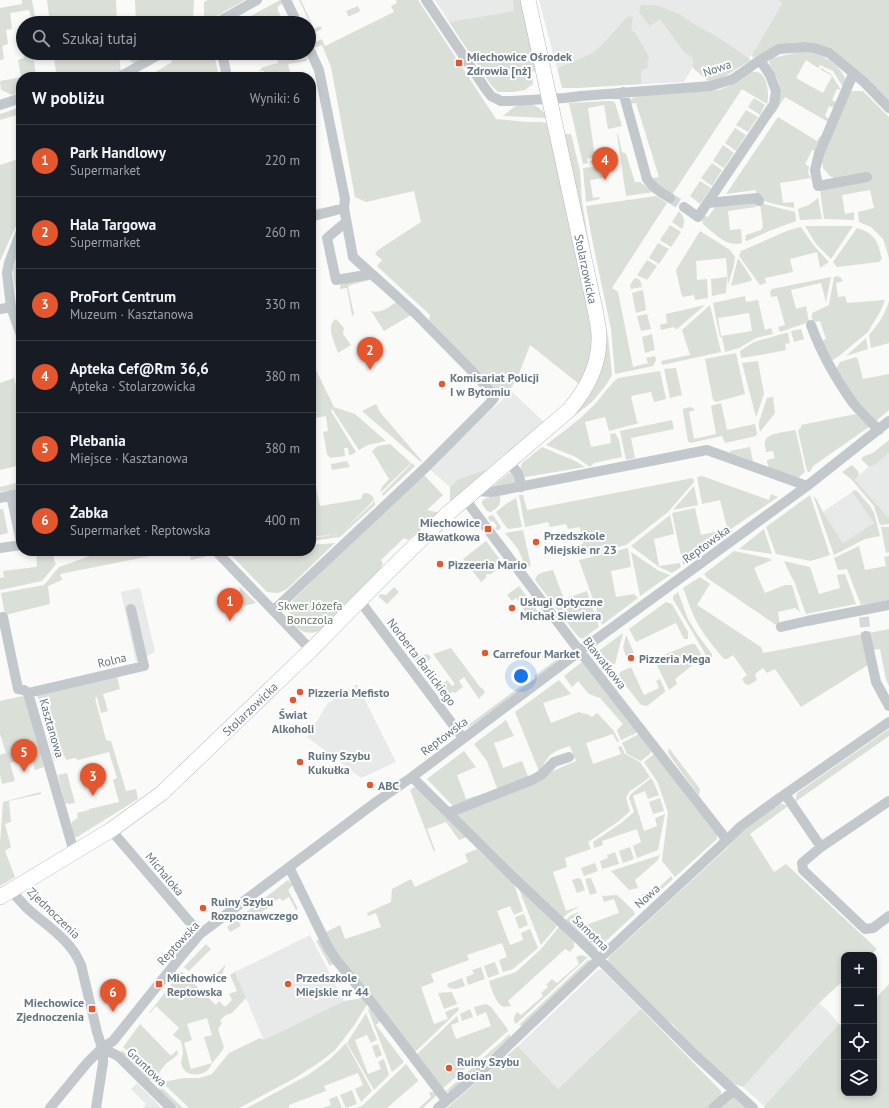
<!DOCTYPE html>
<html lang="pl">
<head>
<meta charset="utf-8">
<style>
  :root { --surface:#171b24; --page:#20242c; --text:#f1f3f6; --muted:#9ea1a6; --line:#363941; --accent:#e4572e }
  body { margin:0; font-family:"PT Sans",sans-serif; background:var(--page); color:var(--text) }
  .controls { position:absolute; right:12px; bottom:12px; display:grid; overflow:hidden; border-radius:8px; box-shadow:0 2px 6px #0003 }
  .controls button { width:36px; height:36px; display:grid; place-items:center; padding:0; border:0; border-bottom:1px solid var(--line); background:var(--surface); color:var(--text); font:20px sans-serif }
  .you { position:absolute; left:521px; top:676px; width:14px; height:14px; margin:-10px; border:3px solid #fff; border-radius:50%; background:#1a73e8; box-shadow:0 0 0 6px #1a73e833 }
  .badge { display:grid; place-items:center; width:26px; height:26px; border-radius:50%; background:var(--accent); color:#fff; font-size:13px; font-weight:700 }
  .pin { position:absolute; translate:-50% -33px; filter:drop-shadow(0 1px 2px #0008) }
  .pin::after { content:''; position:absolute; top:21px; width:14px; height:12px; background:inherit; clip-path:polygon(0 0,100% 0,50% 100%) }
  .list { margin:0; padding:0; list-style:none }
  h2 { display:flex; justify-content:space-between; align-items:center; height:52px; margin:0; padding:0 16px; font-size:17px }
  h2 small { font-size:13px; font-weight:400; color:var(--muted) }
  .list li { display:grid; grid-template-columns:26px 1fr auto; gap:12px; align-items:center; box-sizing:border-box; height:72px; padding:0 16px; border-top:1px solid var(--line) }
  .list b { display:block; font-size:15px; white-space:nowrap }
  .list p { margin:0; font-size:13px; white-space:nowrap; color:var(--muted) }
  .list em { font-size:13px; font-style:normal; color:var(--muted) }
  .icon { flex:none; width:22px; height:22px; fill:none; stroke:currentColor; stroke-width:2; stroke-linecap:round; stroke-linejoin:round }
  .map { position:relative; flex:none; width:889px; height:1108px; overflow:hidden }
  .search { position:absolute; background:var(--surface); box-shadow:0 2px 6px #0003; left:16px; top:16px; width:300px; height:44px; display:flex; align-items:center; gap:10px; box-sizing:border-box; padding:0 14px; border-radius:22px; color:var(--muted); font-size:15px }
  .panel { position:absolute; background:var(--surface); box-shadow:0 2px 6px #0003; left:16px; top:72px; width:300px; height:484px; border-radius:16px }
  .map>svg:first-child { display:block }
  .built { fill:#e8e9e9 }
  .green { fill:#dadfd7; fill-rule:evenodd }
  .lines { fill:none; stroke-linecap:round; stroke-linejoin:round }
  .street-tunnel { stroke:#d5d9db; stroke-width:10; stroke-dasharray:10 5; stroke-linecap:butt }
  .secondary-casing { stroke:#b3babf; stroke-width:16 }
  .street { stroke:#c3c8cc; stroke-width:10 }
  .secondary { stroke:#fff; stroke-width:15 }
  .poi-dot { fill:#e4572e; stroke:#fff; stroke-width:1.5 }
  .labels { text-anchor:middle; dominant-baseline:central; stroke-width:4; stroke-linejoin:round; paint-order:stroke }
  .poi-label { font-size:12px; font-weight:bold; fill:#657683; stroke:#fff; text-anchor:start }
  .street-label { font-size:12px; fill:#657683; stroke:#fff }
  .park-label { font-size:12px; fill:#687a64; stroke:#fff }
</style>
</head>
<body>
<div class="map">
<svg width="889" height="1108" viewBox="0 0 889 1108">
  <rect width="100%" height="100%" fill="#fafaf8"/>
  <path class="built" d="M435 0H513L515 11 449 22Z
    M539 0H778L782 2 752 55 735 69 707 48 692 68 684 82 562 88Z
    M510 390 544 422 491 468 458 479 450 487 429 469 504 398Z
    M889 453V517H888L855 480 859 475 869 467 872 464 874 466Z
    M852 492 874 523 843 543 823 512Z
    M140 588 155 652 139 660 136 663 121 592Z
    M357 684 396 762 361 778 307 737 327 704Z
    M310 935 344 1001 264 1041 235 972Z
    M598 970H602L641 1009 558 1089 518 1046Z
    M819 1003 827 1010 839 1024 764 1106 743 1087Z
    M137 1083 162 1108H143L146 1104 131 1089Z"/>
  <path class="green" d="M22 0H32L35 16 31 17 29 10 10 13 12 29 6 30 8 44 2 46 4 59 0 60V8L22 4Z
    M47 0H116L117 23H50Z
    M135 0H194L193 23H136Z
    M208 0H245L204 23V2Z
    M280 0H282L284 3 278 6V10L283 23H238Z
    M299 0H301L314 29 320 26 322 29 309 35 310 23Z
    M396 0H418L496 119 527 122H542L550 124 590 310 593 343 587 370 579 384 530 345 517 379 504 398 429 320 430 315 377 266 382 260 375 254 378 250 421 222 414 191 366 202 355 197 331 67 322 45 313 48 312 44 322 39 325 46 394 12 391 6 397 3Z
    M513 0H524L539 70 532 72 533 84 525 90 513 92H498L491 85 449 22 514 11Z
    M778 0H889V103L815 43C787 40 777 46 753 58L752 55 782 3Z
    M642 5H655L679 14 692 23 724 41 751 60 719 80 709 82 693 68V58L684 52 660 19 650 26 639 12 640 6Z
    M358 6 360 10 359 12 350 16H348L346 11Z
    M633 16 631 29 636 34 649 57 647 63 648 68 641 70V84L578 88H562L558 68 591 54 600 47 627 17Z
    M800 52C806 52 811 52 816 54 828 57 843 69 846 81L843 87 833 71 820 65 818 68 806 60 796 78 823 93 832 76 820 69 821 68 831 74 841 90 837 89 832 100 838 103 836 109 829 106 825 116 831 120 825 128V127L828 122 785 97 774 114 772 113C781 97 784 94 776 76 773 71 770 67 769 61L772 58Z
    M23 53H33L36 77H21V92L12 95 1 90 0 81 21 77 18 60 24 58Z
    M53 53H119L121 73 114 77H57Z
    M129 53H155L138 64 131 62Z
    M181 53H214L219 77H147L172 62 171 59Z
    M277 53H296L299 58 308 56 307 61 288 64 291 77H266L264 71H259L263 67 278 63Z
    M752 70 753 72C767 69 770 94 767 104L742 89 672 195 658 187 651 178 659 177 636 103 629 104C630 97 635 97 642 96L719 90 729 86Z
    M852 91H863L889 117V258L883 239 871 227 859 222 858 212 874 208 870 190 842 195 845 214 854 212V220L824 219 820 189 836 179 830 176 823 168 821 155 848 96Z
    M754 98 765 105 760 115 748 107Z
    M608 101H612L615 103 622 126 608 129 604 105 588 108 595 157 587 159 588 163 583 164 569 103Z
    M527 103C537 105 543 110 548 118L503 116C511 109 517 104 527 103Z
    M21 107V115H17L0 120V114Z
    M746 110 758 117 748 132 736 125Z
    M778 117 817 141 820 136 823 139 817 152 812 150 805 164 809 167 808 173 811 178 780 183 783 203 794 202V208C781 206 769 203 757 198L756 190 726 194Z
    M735 128 746 135 736 151 725 143Z
    M564 132 565 134H571L580 171 582 202 589 244 600 304 608 336 612 375 606 385 592 402 540 443 602 358Z
    M617 134H618L622 152 626 154 635 182H640L654 192 626 196Z
    M723 145 734 153 724 168 713 161Z
    M617 157V159L616 160 590 163V161Z
    M21 158V215L0 261V165Z
    M712 163 722 170 712 186 701 178Z
    M602 166 603 178 590 180 593 198 599 197 600 199 586 202 583 168Z
    M700 181 711 188 700 204 690 196Z
    M311 182 316 209 335 206 311 215Z
    M656 196 667 203 612 288 618 292 633 367 648 363 646 358 655 356 656 360 653 366 615 374 611 329 593 244 586 206Z
    M818 198 822 219 800 220 798 209 809 205Z
    M755 201 756 207 728 211 730 230 741 229 742 243C727 248 714 233 703 224L702 219 703 215 708 217 716 206Z
    M760 203 795 212 796 221 769 231 747 241 745 240 746 235 761 230 763 227Z
    M679 211C684 217 686 221 682 229L672 222Z
    M670 225 681 232 671 247 660 240Z
    M805 226H853L831 259 816 244Z
    M801 227 814 246 829 262 820 268 817 252 790 259 793 272 765 278 766 283 760 285 739 256 741 251 789 230Z
    M857 228C875 233 878 242 882 259L879 262 837 267 833 262Z
    M700 231 730 250 735 257 734 265 728 285 726 258 696 261 697 280 707 279 708 298 695 300 694 295 683 297 681 293 676 270Z
    M658 243 669 249 659 264 649 258Z
    M21 256V315L14 281 13 268 17 257Z
    M738 258 752 279 751 281 731 286Z
    M647 260 657 266 647 280 637 275Z
    M837 276 841 278 843 281 836 283 838 297 845 296 847 303 885 300 881 310 868 332 839 356 831 361 820 341 826 339 820 321 813 322 812 318V313L829 305 834 277Z
    M727 277 726 293 712 296 711 279Z
    M831 277 826 302 821 283 791 290 796 309 806 306 809 322 780 332 778 327 785 325 777 296 771 297 770 292 772 289Z
    M372 278 377 283 375 284 370 280 350 285 348 287 354 314 352 316 347 288 340 289V286L342 283Z
    M635 278 640 280 642 287 631 289 630 285Z
    M643 290 646 310 636 313 632 293Z
    M745 296 746 302 758 300 765 330 771 328 773 334 756 338 739 348 725 352 722 337H720L713 303ZM749 313 752 331 721 336 718 318Z
    M889 301V343L871 348 869 335C878 325 885 314 889 301Z
    M396 302 411 315 384 331 371 311C381 314 389 307 396 302Z
    M705 305 677 329H676L674 327 661 330 660 325 667 323 666 314Z
    M710 305 721 352 662 365 661 361 690 355 682 330Z
    M647 314 651 329 641 331 637 316Z
    M336 319 344 328 343 334 351 345 338 353C335 343 325 325 336 319Z
    M801 329 804 339 794 342 791 331Z
    M785 333H788L790 343 785 344 786 350 766 354 741 358 740 351 754 342Z
    M652 334 655 350 645 353 642 337Z
    M866 338 868 349 846 356Z
    M736 353 745 394 716 402 713 400 705 359Z
    M856 357 858 360 863 379 889 374V410L875 422 853 399 836 369 840 362Z
    M758 361 764 394 756 417 742 363Z
    M313 365 315 366H314L334 407 355 414 386 441 368 445 359 450 332 409 331 411 356 452 351 455H349L348 448H344L345 456 330 458 327 454 323 432 328 431 326 416 311 419V366Z
    M676 368 682 395 670 398 664 369Z
    M660 371 666 399 654 402 651 392 631 396 637 422 639 423 609 431 605 417 585 422 591 447 611 443 610 434 615 433 619 440 622 457 594 463 590 467 576 457 546 445C561 433 577 422 590 409 600 400 607 387 618 378Z
    M14 378 21 408V465L0 470V383Z
    M773 397 775 413 760 432 759 426V422L767 398Z
    M721 403 727 430 755 424 757 434 756 436 725 443 722 436 690 443 688 441 683 412V409C689 407 692 406 695 410L689 412 694 439 716 434 711 406Z
    M376 404 380 412 422 461 421 462 362 411Z
    M856 414 869 427 813 466 810 472H808L807 471 798 431 800 428H801V425Z
    M672 420 674 429 631 438 635 458 626 460 620 431Z
    M795 430 796 432 805 472 798 478 771 469 768 466 767 460 775 458 773 451 766 452C766 448 764 445 765 442 765 433 787 432 795 430Z
    M889 440V453L874 466 872 465 869 467 862 460V457L873 453Z
    M390 444 411 463 380 493 382 487 389 479 372 451 378 446Z
    M542 447 575 461 585 467 525 477 522 474 520 470 522 463Z
    M750 447 753 461 730 453V451Z
    M347 461 350 467 332 470 331 464Z
    M412 463 415 466 383 496 382 494Z
    M852 465 858 471 859 475 855 480 888 517H889V524L880 525 874 506 852 480 842 472Z
    M491 468 450 503V487L458 479Z
    M512 471 517 483 490 489 492 487Z
    M423 474 443 495 427 510 440 513 408 540 404 538 381 560 383 564 376 575 324 628C304 642 282 622 293 600Z
    M702 476 769 500 771 494 778 497 728 531 720 500 702 504 697 477Z
    M693 478 694 482 668 512 626 545 581 556 579 545 583 544 580 527 568 529 566 524 550 527 548 522 525 527 519 495H523L527 510Z
    M21 482V488L0 492V487Z
    M694 486 698 505 673 510Z
    M316 487 320 506 361 499 362 495 365 493C369 493 373 495 374 500L342 532 375 501V505L340 537 311 541V538L340 534 311 537V488Z
    M854 490 857 491 870 506 874 513 880 536 865 539 834 555 813 495 817 500 823 512 843 543 874 523 852 492Z
    M500 495C501 506 499 506 491 512L487 511 482 504V501L486 498Z
    M810 495 830 555 811 561 776 554 766 527Z
    M516 498 522 527 509 529 506 527 496 512 506 504Z
    M695 508 701 535 719 531 724 529 725 534 683 565 672 513Z
    M0 509H3L8 533 0 535Z
    M493 515 501 527 499 530H496L495 528 497 526 493 521 491 522 488 518 489 516Z
    M670 515 674 534 654 539 659 566 680 563 681 567 672 573 659 567 631 546Z
    M881 527H889V552L886 553Z
    M764 529 772 554 739 549Z
    M523 530 531 566 526 568 518 549 505 533Z
    M486 541 504 565 491 574H487L486 575V578L481 582 463 559Z
    M335 543 287 589 278 593 267 592 230 554 260 551H311V545Z
    M859 546 865 570 886 566 884 557 889 556V600L861 605 847 569 838 570 834 558Z
    M628 548 631 567 611 571 616 597 634 594 638 598 602 625 579 560Z
    M36 551H45L53 553 55 563 56 564 42 581 0 590V578L4 577 3 571 36 567 37 565Z
    M104 551H176L60 574 62 580 48 586 50 604 5 615 1 593 44 585 59 567Z
    M184 551H190L198 553V551H205L208 556 191 560 190 554 185 555Z
    M734 551 768 558 772 560 754 568 765 593 785 585H792L800 612 795 608 778 612 780 626 776 625 707 578 704 574Z
    M631 552 659 571 670 575 640 596Z
    M784 561 810 567 819 594 840 588 837 575 845 574 856 604 806 614 794 581 791 576Z
    M553 570 564 599 587 591 599 627 582 639 579 637 575 633 535 580C537 572 545 572 553 570Z
    M700 577 710 584 697 605 761 647 763 653 863 634 868 665 801 707 775 669 767 673 763 668 755 674 757 680 749 685 745 684 742 679 747 675 733 655 727 659H724C715 648 706 638 699 626 692 614 688 601 683 588Z
    M239 586 256 603 244 606Z
    M519 586 542 617 533 623 516 598 512 601 507 595Z
    M394 587 399 592 387 604 378 596 381 594 386 595Z
    M678 592 688 619 697 634 712 654V658L707 657 673 599V596Z
    M666 602 672 604 688 632V639H684L676 623 636 642 629 629Z
    M889 629V686L886 680 880 649 872 650 869 633Z
    M623 633 615 664 608 665 599 653 600 650Z
    M626 635 634 653 626 656 623 648Z
    M691 644H695L703 657 675 679 677 684 669 690 654 659Z
    M451 648 480 687 482 688 485 692 479 699 464 677 459 681 463 687 455 693 452 692 443 699 435 689 447 680 452 686 455 684 433 654Z
    M570 650 569 656 536 679 534 676Z
    M428 654 431 658 419 668 412 658Z
    M582 662 637 732 636 733 621 740 617 730 623 724 600 698 589 694 578 681 572 687 564 676Z
    M631 667 644 695 659 688 656 681 660 679 665 690V692L647 706 641 705 619 677 620 672Z
    M117 677 120 689 103 694 108 711 101 713 97 697 95 698 106 740H108V741H111L126 791 136 789 138 799 77 837H75L71 824 73 821 78 818 77 813 89 810V809L119 802 113 780 117 778 109 752 78 760 75 758 66 760 64 755 57 756 55 751 57 750 56 749 53 750 56 760 54 761 37 694Z
    M559 680 571 694 543 703 551 723 579 712 589 715 592 717 597 713 613 730 619 741 617 742 613 734 586 743 593 764 621 754 618 747 621 746 625 754 640 762 650 777 629 792 626 798 630 811 619 821 588 842 591 849 565 858 567 867 553 872 566 911 580 906 567 914 562 919 455 817 457 812 576 761 570 746 558 750 550 755 539 771 515 712Z
    M526 682 528 685 468 728 467 726Z
    M23 696 26 700 44 767 35 770 32 757 10 763 15 781 2 784 0 775V755L6 753 0 734V701Z
    M506 720 514 736 494 743 503 768 522 761 529 779 498 791 487 761 474 744Z
    M889 729V736L795 802 797 793Z
    M639 734 652 752 641 761 627 754 622 743Z
    M669 748 700 789 699 796 670 756 668 752Z
    M464 751 476 767 457 775 466 799 486 793V796L454 807 427 779Z
    M654 754 717 835V839L675 877 662 861 668 813 658 783 644 762Z
    M67 773 75 803 69 804 65 803 58 775Z
    M651 778 654 783 659 795 648 799 645 791 633 796 644 831 657 826 655 818 665 814 658 850 637 858 633 846 641 842 637 829 602 841 603 845 594 848 593 842 621 823 634 812 629 798 631 794Z
    M416 786 467 837 459 840 446 822 427 829 435 850 434 852 410 790Z
    M41 792V794L9 801 11 822 5 824 11 847 5 851 15 877 0 886V843L3 802Z
    M660 798 664 811 653 814 649 802Z
    M779 804H783L788 806 750 834 774 872 786 864 877 949 871 955H844V980L819 1003 743 1087 735 1084 732 1087 681 1036C679 1029 671 1021 664 1020L610 966 608 960 609 957 727 848 741 832Z
    M630 847 634 859 623 863 619 851Z
    M477 849 514 884 523 911 514 915 510 906 497 911 510 945 523 940 521 933 530 929 538 948 513 969 503 972 499 960 507 957 502 943 467 955 469 960 431 974 434 982 421 987 434 1024 448 1019 445 1012 458 1007 459 1010 414 1053 333 952 324 933 340 925 345 939 381 927 376 913 368 916 367 913 391 902 392 889 411 879 415 887 468 862 465 854Z
    M615 852 619 864 602 869 600 861 608 858 607 855Z
    M660 855 657 861 635 880 638 888 629 890 611 871Z
    M595 863 598 871 584 876 581 868Z
    M671 876 673 879 643 906 640 901 641 896 643 894 649 897Z
    M578 878 581 879 585 890 577 893 572 880Z
    M591 878 597 893 590 895 585 879Z
    M288 880 293 885 288 890 298 909 296 910 289 897 282 901 280 898 271 903 272 906 261 912 263 915 250 921 248 919 239 923 241 926 230 932 227 927Z
    M519 889 557 926 541 945Z
    M617 895 633 910 635 914 596 950 565 921 570 916 578 912 583 926 619 913 614 899 604 902 602 896Z
    M524 914 528 925 519 929 515 917Z
    M559 927 574 942V947L570 952 565 949 508 1001 511 1006C510 1006 506 1007 504 1007 497 1006 491 988 489 981L516 972 541 949Z
    M320 939 335 962 330 966 316 941Z
    M206 944 211 949 189 971 184 967Z
    M581 955 588 957 516 1024C512 1020 514 1016 517 1012L521 1015 543 996 541 993 548 987 546 985 552 979 557 983 579 964 576 957Z
    M589 959V962L523 1026 519 1025Z
    M495 962 499 974 488 978 484 966Z
    M226 964 219 982 217 984 212 979Z
    M481 967 485 979 468 985 466 977 474 974 472 970Z
    M181 972H182L216 1005 219 1001 225 1007 232 1000 229 994 237 991 230 975 235 972 246 998 232 1013 226 1015 220 1020 222 1023 218 1029 224 1047C221 1053 217 1057 213 1062 211 1064 210 1068 208 1070 201 1077 185 1076 182 1066 180 1061 182 1058 183 1054 183 1050 182 1045 181 1041L173 1035 179 1028 156 1006 150 1013H149ZM207 1018 212 1035 204 1037 212 1063 191 1069 184 1043 192 1040 187 1024Z
    M462 978 465 986 456 989 449 988 447 984Z
    M889 984V1108H765L764 1106 839 1024 844 1029V1093H874V1000Z
    M452 992 457 1004 444 1009 438 993Z
    M364 998 368 1003 353 1027 335 1050 320 1062 295 1078 239 1108H189L162 1082 184 1078H200L212 1074 229 1053 260 1038 264 1040 344 1001Z
    M486 1004 491 1007 507 1028 508 1031 442 1089 416 1055 457 1016 459 1022 451 1025 456 1039 491 1026 486 1012 477 1016 474 1007Z
    M371 1006 381 1021 376 1025 404 1062 392 1072 368 1010Z
    M470 1009 473 1017 462 1021 460 1014Z
    M641 1009 721 1091V1098L709 1108H447L518 1046 558 1089Z
    M366 1013 377 1040 371 1043 367 1035 355 1040 368 1074 381 1069 378 1062 384 1059 389 1075 374 1090 347 1043Z
    M140 1024 171 1056 177 1050 178 1054C174 1059 168 1061 164 1066 161 1069 159 1074 156 1078L123 1047Z
    M510 1034V1037L451 1091 445 1092Z
    M346 1043 372 1091 361 1102 355 1089 363 1085 358 1073 324 1086 326 1091 289 1105V1108H247L308 1075 330 1059Z
    M378 1044 382 1055 376 1058 372 1046Z
    M122 1050 153 1079 149 1080 121 1053Z
    M406 1064 418 1080 417 1082 387 1108H356L362 1106Z
    M159 1085 183 1108H177L159 1090Z
    M352 1090 357 1104 346 1108 340 1095Z
    M733 1091 753 1108H713Z
    M429 1092H434L438 1094 423 1108H419L431 1097Z
    M337 1096 342 1108H322L331 1105 329 1099Z"/>
  <g class="lines">
    <path class="street-tunnel" d="M670 198 684 207
      M864 617 866 636"/>
    <g class="secondary-casing">
      <path id="secondary" d="M0 897 111 830 162 793 311 650 386 574 445 516 569 410C587 389 600 364 599 336 599 329 597 322 596 314L528 0"/>
    </g>
    <path class="street" d="M286 0 297 23
      M426 0 485 88 491 96 501 101H511L565 98 581 96 711 86 733 79 760 60 779 49 805 47 814 48 829 53 864 82 889 108
      M216 23 257 0
      M222 53 227 77
      M853 74 819 154 815 170 818 186 867 177
      M119 77 162 53
      M623 92 647 179C653 188 661 193 670 198
      M0 105 21 98
      M708 203 757 198 759 201
      M684 207 698 217 774 104 776 91 770 75 760 60
      M314 216 344 208
      M346 222 327 238 336 280 372 274
      M21 231 9 263 7 273 11 307 21 335
      M0 309 11 307
      M811 325C821 353 836 379 853 403 861 413 870 421 879 430
      M508 463C517 469 520 476 521 487
      M475 491 491 492 503 490 707 450 807 486
      M11 495 21 542
      M0 498 21 493
      M465 499 575 645 723 835 726 841
      M0 548 21 545
      M216 551 311 650
      M360 601 463 738
      M274 610 426 467 489 404 494 398 491 392 472 371 415 313 353 257 344 208 345 199 319 70 309 48
      M3 617 18 689 24 690 28 693 74 852
      M781 627 807 621 889 605
      M866 636 876 682 889 706
      M28 693 144 666 131 609
      M412 777 512 876 586 946 695 1055 753 1108
      M785 794 821 847 889 801
      M448 813 532 780 541 775 554 762 569 757
      M111 830 200 934
      M821 847 802 863 803 870 865 929 873 928 889 916
      M289 867 329 949 337 961 372 1003 446 1100
      M11 891C17 897 22 903 28 909 47 926 71 940 81 965L97 1032 102 1048 103 1055V1063L96 1108
      M102 1048 118 1056 171 1108
      M50 1108 87 1063 102 1048 113 1041 178 960 200 934 376 802 412 777 580 651 807 486 889 421
      M438 1108 488 1065 599 959 726 841 740 827 778 799 889 722
      M713 1108 733 1091"/>
    <use href="#secondary" class="secondary"/>
  </g>
  <g class="poi-dot">
    <rect x="455" y="59" width="8" height="8" rx="2"/>
    <circle cx="442" cy="384" r="4"/>
    <rect x="484" y="525" width="8" height="8" rx="2"/>
    <circle cx="536" cy="542" r="4"/>
    <circle cx="440" cy="564" r="4"/>
    <circle cx="512" cy="608" r="4"/>
    <circle cx="485" cy="653" r="4"/>
    <circle cx="631" cy="658" r="4"/>
    <circle cx="300" cy="692" r="4"/>
    <circle cx="293" cy="700" r="4"/>
    <circle cx="300" cy="762" r="4"/>
    <circle cx="370" cy="785" r="4"/>
    <circle cx="203" cy="908" r="4"/>
    <rect x="155" y="980" width="8" height="8" rx="2"/>
    <circle cx="288" cy="984" r="4"/>
    <rect x="88" y="1005" width="8" height="8" rx="2"/>
    <circle cx="449" cy="1068" r="4"/>
  </g>
  <g class="labels">
    <g class="poi-label">
      <text x="467" y="56">Miechowice Ośrodek<tspan x="467" dy="14">Zdrowia [nż]</tspan></text>
      <text x="450" y="377">Komisariat Policji<tspan x="450" dy="14">I w Bytomiu</tspan></text>
      <text x="480" y="522" text-anchor="end">Miechowice<tspan x="480" dy="14">Bławatkowa</tspan></text>
      <text x="544" y="535">Przedszkole<tspan x="544" dy="14">Miejskie nr 23</tspan></text>
      <text x="448" y="564">Pizzeeria Mario</text>
      <text x="520" y="601">Usługi Optyczne<tspan x="520" dy="14">Michał Siewiera</tspan></text>
      <text x="493" y="653">Carrefour Market</text>
      <text x="639" y="658">Pizzeria Mega</text>
      <text x="308" y="692">Pizzeria Mefisto</text>
      <text x="293" y="714" text-anchor="middle">Świat<tspan x="293" dy="14">Alkoholi</tspan></text>
      <text x="308" y="755">Ruiny Szybu<tspan x="308" dy="14">Kukułka</tspan></text>
      <text x="378" y="785">ABC</text>
      <text x="211" y="901">Ruiny Szybu<tspan x="211" dy="14">Rozpoznawczego</tspan></text>
      <text x="167" y="977">Miechowice<tspan x="167" dy="14">Reptowska</tspan></text>
      <text x="296" y="977">Przedszkole<tspan x="296" dy="14">Miejskie nr 44</tspan></text>
      <text x="84" y="1002" text-anchor="end">Miechowice<tspan x="84" dy="14">Zjednoczenia</tspan></text>
      <text x="457" y="1061">Ruiny Szybu<tspan x="457" dy="14">Bocian</tspan></text>
    </g>
    <g class="street-label">
      <text transform="translate(717 68) rotate(-19)">Nowa</text>
      <text transform="translate(586 269) rotate(78)">Stolarzowicka</text>
      <text transform="translate(706 544) rotate(-36)">Reptowska</text>
      <text transform="translate(112 660) rotate(-13)">Rolna</text>
      <text transform="translate(422 662) rotate(53)">Norberta Barlickiego</text>
      <text transform="translate(605 663) rotate(52)">Bławatkowa</text>
      <text transform="translate(250 709) rotate(-44)">Stolarzowicka</text>
      <text transform="translate(52 728) rotate(74)">Kasztanowa</text>
      <text transform="translate(444 736) rotate(-37)">Reptowska</text>
      <text transform="translate(165 874) rotate(50)">Michaloka</text>
      <text transform="translate(647 896) rotate(-42)">Nowa</text>
      <text transform="translate(54 913) rotate(44)">Zjednoczenia</text>
      <text transform="translate(591 933) rotate(44)">Samotna</text>
      <text transform="translate(178 943) rotate(-47)">Reptowska</text>
      <text transform="translate(147 1067) rotate(44)">Gruntowa</text>
    </g>
    <g class="park-label">
      <text x="310" y="605">Skwer Józefa<tspan x="310" dy="14">Bonczola</tspan></text>
    </g>
  </g>
</svg>
<div class="controls">
<button>+</button>
<button>−</button>
<button><svg class="icon" aria-label="locate" viewBox="0 0 24 24"><circle cx="12" cy="12" r="6"/><path d="M12 2v4M12 18v4M2 12h4M18 12h4"/></svg></button>
<button><svg class="icon" aria-label="layers" viewBox="0 0 24 24"><path d="M12 4l9 5-9 5-9-5zM3 14l9 5 9-5"/></svg></button>
</div>
<div class="you"></div>
<div class="pin badge" style="left:230px;top:621px">1</div>
<div class="pin badge" style="left:370px;top:370px">2</div>
<div class="pin badge" style="left:93px;top:796px">3</div>
<div class="pin badge" style="left:605px;top:180px">4</div>
<div class="pin badge" style="left:24px;top:772px">5</div>
<div class="pin badge" style="left:113px;top:1012px">6</div>
<div class="search"><svg class="icon" aria-label="search" viewBox="0 0 24 24"><circle cx="10" cy="10" r="6"/><path d="M15 15l6 6"/></svg>Szukaj tutaj</div>
<section class="panel">
<h2>W pobliżu<small>Wyniki: 6</small></h2>
<ul class="list">
<li><span class="badge">1</span><div><b>Park Handlowy</b><p>Supermarket</p></div><em>220 m</em></li>
<li><span class="badge">2</span><div><b>Hala Targowa</b><p>Supermarket</p></div><em>260 m</em></li>
<li><span class="badge">3</span><div><b>ProFort Centrum</b><p>Muzeum · Kasztanowa</p></div><em>330 m</em></li>
<li><span class="badge">4</span><div><b>Apteka Cef@Rm 36,6</b><p>Apteka · Stolarzowicka</p></div><em>380 m</em></li>
<li><span class="badge">5</span><div><b>Plebania</b><p>Miejsce · Kasztanowa</p></div><em>380 m</em></li>
<li><span class="badge">6</span><div><b>Żabka</b><p>Supermarket · Reptowska</p></div><em>400 m</em></li>
</ul>
</section>
</div>
</body>
</html>
